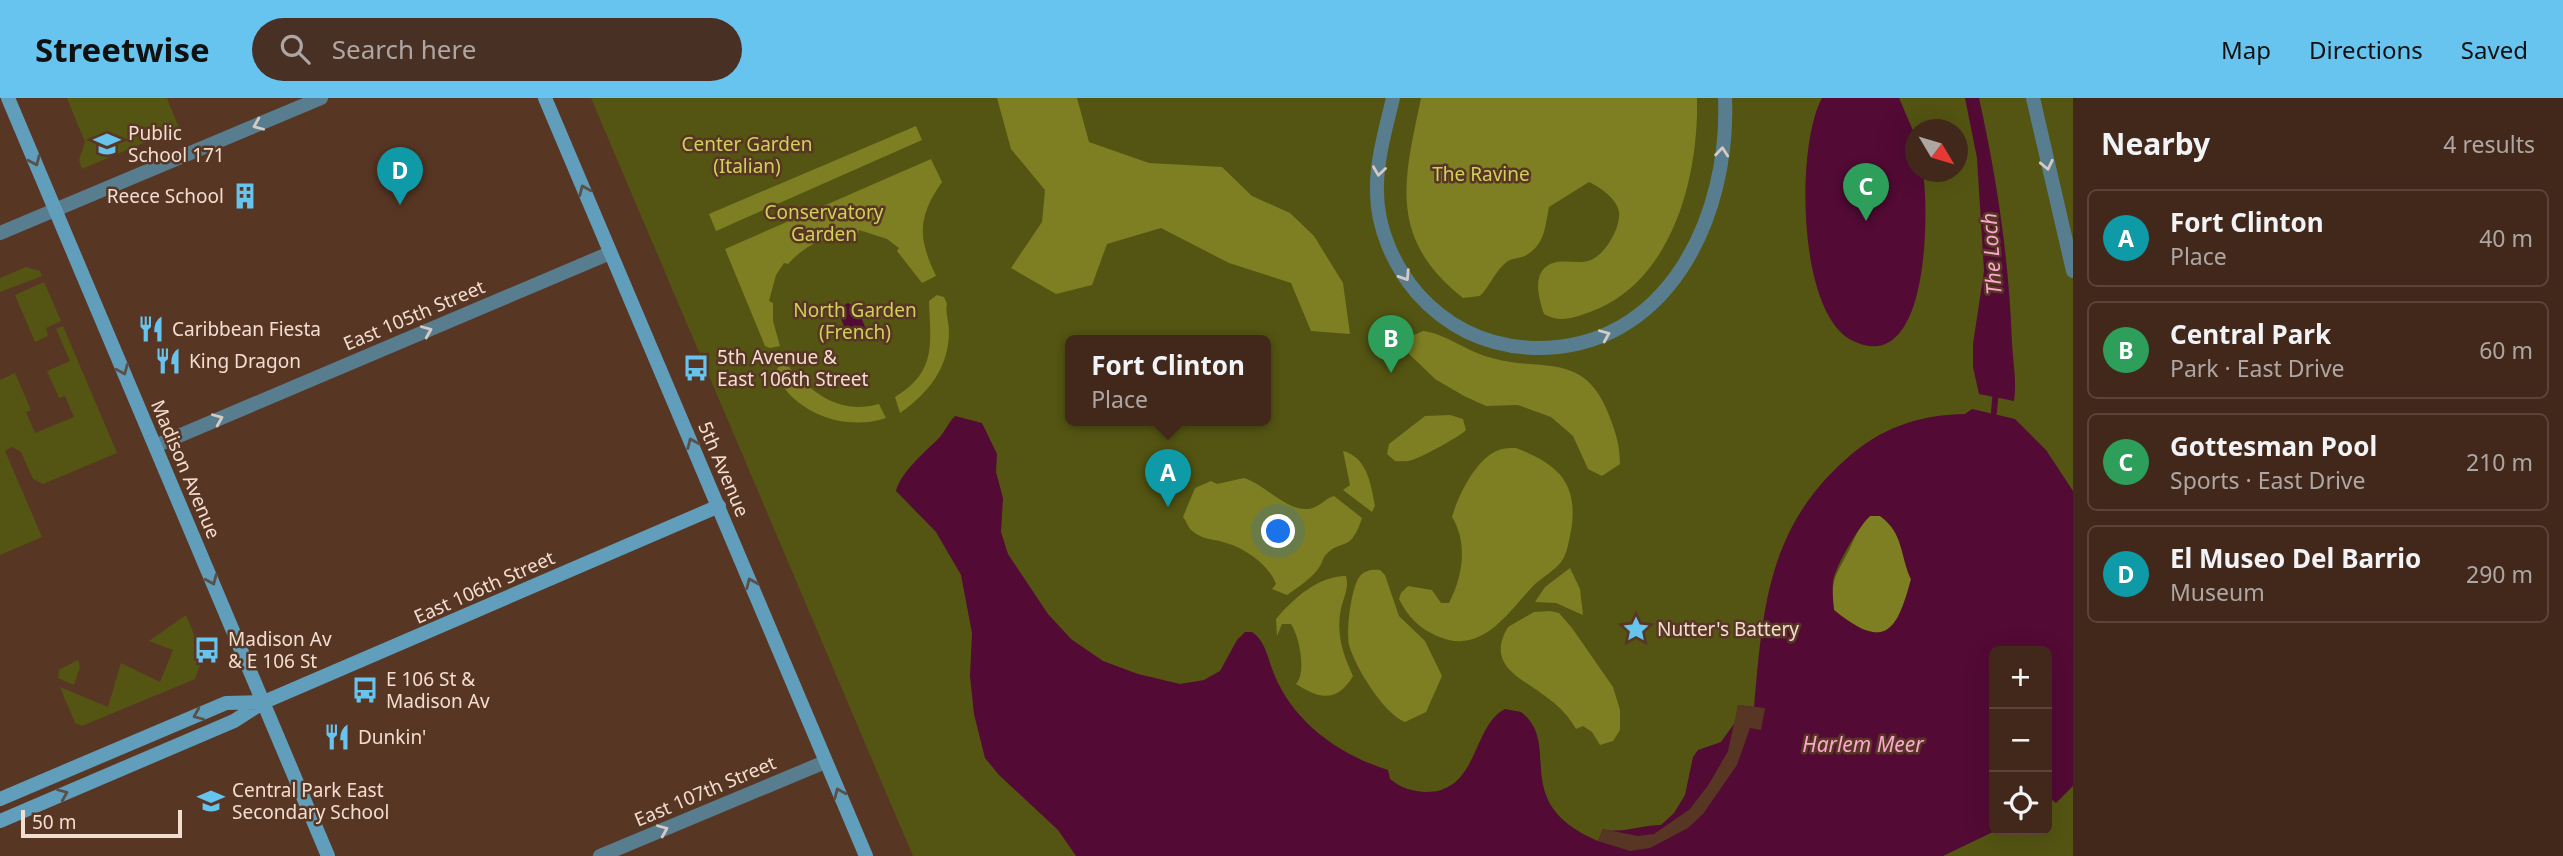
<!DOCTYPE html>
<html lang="en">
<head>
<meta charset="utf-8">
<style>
  :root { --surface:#42281b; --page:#493024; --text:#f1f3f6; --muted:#aea6a3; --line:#5a443a; --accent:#66c4ef }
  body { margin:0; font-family:"Noto Sans",sans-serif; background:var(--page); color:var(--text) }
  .controls { position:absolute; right:21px; bottom:21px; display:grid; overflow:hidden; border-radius:10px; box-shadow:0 7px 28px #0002 }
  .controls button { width:63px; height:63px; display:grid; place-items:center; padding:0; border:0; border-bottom:2px solid var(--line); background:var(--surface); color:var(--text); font:35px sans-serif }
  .compass { position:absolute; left:1905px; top:21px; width:63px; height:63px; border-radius:50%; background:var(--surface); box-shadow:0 7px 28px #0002; rotate:128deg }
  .scale { position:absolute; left:21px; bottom:18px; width:161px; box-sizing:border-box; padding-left:7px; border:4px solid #f2ddd1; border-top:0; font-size:19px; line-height:24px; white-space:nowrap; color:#f2ddd1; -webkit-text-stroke:5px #583624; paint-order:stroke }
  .you { position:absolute; left:1279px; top:434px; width:24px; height:24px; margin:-18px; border:5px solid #fff; border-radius:50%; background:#1a73e8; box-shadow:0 0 0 10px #1a73e833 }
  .badge { display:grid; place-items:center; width:46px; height:46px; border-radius:50%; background:var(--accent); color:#fff; font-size:23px; font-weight:700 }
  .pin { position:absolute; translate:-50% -58px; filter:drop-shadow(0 2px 4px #0008) }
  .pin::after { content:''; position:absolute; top:37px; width:24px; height:21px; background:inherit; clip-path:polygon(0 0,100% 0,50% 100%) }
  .popup { position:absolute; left:1065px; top:237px; width:206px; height:91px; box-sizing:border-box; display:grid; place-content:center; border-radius:10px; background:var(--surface); filter:drop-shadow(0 2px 5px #0005); font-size:23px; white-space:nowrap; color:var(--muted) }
  .popup b { font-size:26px; color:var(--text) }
  .popup::after { content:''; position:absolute; left:50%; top:100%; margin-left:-14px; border:14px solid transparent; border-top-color:var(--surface) }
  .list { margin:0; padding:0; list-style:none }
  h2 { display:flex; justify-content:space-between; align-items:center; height:91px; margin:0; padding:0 28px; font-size:30px }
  h2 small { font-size:23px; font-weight:400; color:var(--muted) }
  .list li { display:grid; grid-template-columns:46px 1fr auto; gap:21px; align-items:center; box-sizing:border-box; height:98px; margin:0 14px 14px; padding:0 14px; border:2px solid var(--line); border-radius:10px }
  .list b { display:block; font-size:26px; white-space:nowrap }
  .list p { margin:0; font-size:23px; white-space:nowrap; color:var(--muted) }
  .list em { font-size:23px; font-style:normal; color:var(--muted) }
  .icon { flex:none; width:38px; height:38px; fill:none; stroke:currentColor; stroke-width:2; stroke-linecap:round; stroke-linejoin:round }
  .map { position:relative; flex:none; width:2073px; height:758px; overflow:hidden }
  header { display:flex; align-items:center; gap:42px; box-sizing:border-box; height:98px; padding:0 35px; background:var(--accent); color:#111 }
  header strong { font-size:33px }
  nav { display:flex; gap:38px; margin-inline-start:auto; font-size:24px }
  .search { width:490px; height:63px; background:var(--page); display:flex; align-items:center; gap:18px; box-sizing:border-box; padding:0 24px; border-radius:38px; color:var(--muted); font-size:26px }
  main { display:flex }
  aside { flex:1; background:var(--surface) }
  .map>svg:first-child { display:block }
  .green { fill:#545512; fill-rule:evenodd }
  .forest { fill:#7e7e22 }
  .water { fill:#530a35; fill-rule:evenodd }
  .pier { fill:#583624 }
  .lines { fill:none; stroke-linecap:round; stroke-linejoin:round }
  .stream { stroke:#530a35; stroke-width:6 }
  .street { stroke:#587d8f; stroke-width:14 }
  .secondary { stroke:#619ebb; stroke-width:14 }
  .oneway { stroke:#d3cac4 }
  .oneway2 { stroke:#5a504a }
  .labels { text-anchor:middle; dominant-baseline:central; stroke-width:5; stroke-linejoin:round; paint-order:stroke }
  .poi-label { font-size:19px; fill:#f2ddd1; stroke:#583624; text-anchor:start }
  .park-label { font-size:19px; fill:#cfd15a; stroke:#583624 }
  .street-label { font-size:19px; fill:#f2ddd1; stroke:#583624 }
  .water-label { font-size:21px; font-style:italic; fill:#fda7d0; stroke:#583624 }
</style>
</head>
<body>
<header>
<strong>Streetwise</strong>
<div class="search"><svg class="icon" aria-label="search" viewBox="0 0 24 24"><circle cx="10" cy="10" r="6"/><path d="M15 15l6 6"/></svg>Search here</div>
<nav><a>Map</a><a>Directions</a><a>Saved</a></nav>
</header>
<main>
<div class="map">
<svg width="2073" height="758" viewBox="0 0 2073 758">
  <rect width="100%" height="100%" fill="#583624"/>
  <path class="green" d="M67 0H167L179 30 82 71 79 62 85 44Z
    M591 0H2073V758H913ZM1916 32H1958V74H1916ZM1070 243H1266V323H1070ZM1994 553H2047V732H1994Z
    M26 169 40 173 42 178 0 194V180Z
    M44 184 61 223 46 230 48 238 35 244 15 197Z
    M63 228 117 355 43 386 33 381 21 354 12 349 5 353 42 439 0 457V282L15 275 31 312 26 314 35 335 74 319 65 298 59 300 47 273 70 263 56 231Z
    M186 517 203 558 195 581 82 628 75 625 60 589 108 609 121 565 160 584 173 552 149 543Z
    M78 562 80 569 74 587 58 580 59 572Z"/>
  <path class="forest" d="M997 0H1077L1089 44 1149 65 1222 69 1252 98 1290 115 1314 138 1343 185 1350 236 1311 233 1291 185 1229 165 1161 130 1107 146 1092 187 1056 196 1011 170 1042 124 1045 92 1011 51Z
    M1421 0H1697C1699 78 1673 184 1590 214 1574 220 1559 225 1544 216 1540 204 1534 185 1542 173 1554 157 1573 167 1588 163 1604 159 1621 130 1619 114 1617 101 1600 89 1589 84L1549 109C1545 129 1545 147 1525 158 1520 160 1513 160 1508 163 1496 171 1490 188 1480 198L1463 200C1387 140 1404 82 1421 0Z
    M916 28 922 42 716 133 709 116Z
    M931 61 942 84C917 120 918 140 936 178L922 185 897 153 899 150 887 141 859 132 858 138C830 135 806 146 788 166L784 165 776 177 769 203 773 205V223L780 248 770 250 765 248 725 151Z
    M937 197 944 199 947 206C945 214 949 224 949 233 949 269 929 295 900 315L895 299C938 273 930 244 929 203Z
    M1423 233C1447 236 1467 254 1492 260 1541 274 1581 254 1606 310 1614 329 1620 345 1620 366L1602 378 1588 371 1573 338 1551 319 1518 307 1486 308 1464 298 1435 281 1402 249 1410 239Z
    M780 267H787C812 295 839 317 879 306L886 320C845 334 792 315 775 274Z
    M1450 317 1463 321 1466 332C1461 338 1422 359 1412 362 1407 364 1400 363 1395 363L1387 356 1389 346 1425 318Z
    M1516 350C1558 366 1579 385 1571 433 1569 442 1567 457 1561 464 1554 473 1541 480 1533 488 1507 516 1481 558 1437 538 1419 530 1408 519 1399 501L1401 495 1408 488 1432 492 1441 505H1449C1463 478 1468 445 1452 419 1458 398 1476 360 1499 352 1504 350 1511 350 1516 350Z
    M1343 353C1367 359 1371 386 1375 408L1372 414 1343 392 1350 387Z
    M1244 380C1266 387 1286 413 1309 411 1320 409 1324 401 1334 398L1362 420C1350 457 1341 439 1325 458 1323 459 1322 466 1320 468 1313 480 1298 489 1287 497L1272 491 1276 486C1269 467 1245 450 1226 445 1216 441 1204 442 1195 435 1187 430 1188 425 1183 419L1195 390 1211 383 1217 386Z
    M1870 418H1880C1904 435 1900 458 1911 481 1897 535 1884 553 1834 512 1830 479 1837 477 1850 450 1856 437 1860 427 1870 418Z
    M1570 470 1580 491 1583 517 1556 505 1535 504 1545 489Z
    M1380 472 1385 477 1399 518 1425 543 1442 578 1426 614 1405 624C1384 616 1355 569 1349 547 1346 533 1351 489 1360 478 1365 472 1373 471 1380 472Z
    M1346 478C1350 491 1341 504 1340 517 1337 540 1344 558 1353 578 1337 605 1319 601 1296 586 1307 574 1299 538 1291 526H1282L1277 538 1276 521C1294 500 1318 478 1346 478Z
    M1550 513 1559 515 1572 530 1613 589 1620 612V632L1613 643 1600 647 1592 634 1583 628 1576 631C1569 619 1560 609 1549 601 1525 581 1484 569 1508 529L1534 514Z"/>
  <path class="water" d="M1822 0H1899L1915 37 1916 74H1923C1929 113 1930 283 1851 242 1797 213 1796 47 1822 0Z
    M1965 0H1979C1997 81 2009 161 2012 245 2013 265 2017 283 2014 303L1979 296 1973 269V246L1984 173 1977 60Z
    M848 205 858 211 865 229 860 241 847 236 840 218 841 209Z
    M1972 311 2015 321 2046 352 2073 393V688L2056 705 2051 701 2047 705V553H1994L1997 732 1943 758H1076L1058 732 999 677 985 660 974 616 970 578 972 535 961 477 936 434 896 393C901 374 924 355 938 341 945 334 948 325 955 318L982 325 997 356 996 374 1003 400 1001 434 1008 456 1048 516 1071 541 1103 563 1138 576 1180 586 1204 582 1220 573 1237 542 1245 534H1252C1266 543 1268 562 1274 576 1294 625 1340 657 1388 672L1390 681C1401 690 1411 693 1425 694 1479 695 1472 627 1505 611L1521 614C1564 647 1507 704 1598 743L1603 731C1620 736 1642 727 1661 727L1674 715 1685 697 1693 659 1698 652 1721 644 1736 623 1738 607 1754 609C1763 511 1767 432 1845 362 1880 330 1918 317 1965 316ZM1870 418H1880C1904 435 1900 458 1911 481 1897 535 1884 553 1834 512 1833 502 1832 492 1833 483 1836 467 1859 428 1870 418Z"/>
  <path class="pier" d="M1738 607 1765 610 1761 632 1750 630 1737 667 1703 716 1688 730 1650 750 1630 753 1598 743 1603 731 1638 738 1654 736 1690 711 1709 686 1728 653Z"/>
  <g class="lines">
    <path class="stream" d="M1994 314 1996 291"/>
    <path class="street" d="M1393 0C1386 30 1376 63 1377 94 1377 130 1394 168 1417 195 1448 230 1487 248 1533 250 1668 253 1730 118 1725 0
      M2033 0 2073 173
      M0 135 321 0
      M155 348 610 155
      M600 758 825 664"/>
    <path class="secondary" d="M8 0 328 758
      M545 0 866 758
      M0 701 226 605 262 604
      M0 723 234 623 264 604 719 408"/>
  </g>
  <defs><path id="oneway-chevron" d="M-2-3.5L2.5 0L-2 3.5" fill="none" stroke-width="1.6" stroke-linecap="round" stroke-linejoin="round" transform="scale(1.75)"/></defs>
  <g class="oneway">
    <use href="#oneway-chevron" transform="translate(258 27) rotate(157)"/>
    <use href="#oneway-chevron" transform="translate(1722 54) rotate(-85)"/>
    <use href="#oneway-chevron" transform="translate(2047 67) rotate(78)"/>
    <use href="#oneway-chevron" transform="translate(1379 73) rotate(98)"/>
    <use href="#oneway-chevron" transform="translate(1405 178) rotate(57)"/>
    <use href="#oneway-chevron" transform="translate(427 233) rotate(-23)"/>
    <use href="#oneway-chevron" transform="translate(1605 237) rotate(-23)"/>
    <use href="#oneway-chevron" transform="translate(218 321) rotate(-23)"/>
    <use href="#oneway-chevron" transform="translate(663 732) rotate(-23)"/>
  </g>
  <g class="oneway2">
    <use href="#oneway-chevron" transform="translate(35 63) rotate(66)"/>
    <use href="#oneway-chevron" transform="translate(584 92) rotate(-113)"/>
    <use href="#oneway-chevron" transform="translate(123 272) rotate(67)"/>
    <use href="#oneway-chevron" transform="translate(692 345) rotate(-113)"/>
    <use href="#oneway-chevron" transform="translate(212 482) rotate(67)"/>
    <use href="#oneway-chevron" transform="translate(751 485) rotate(-113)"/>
    <use href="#oneway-chevron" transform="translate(198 617) rotate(157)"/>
    <use href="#oneway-chevron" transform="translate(839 695) rotate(-113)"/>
    <use href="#oneway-chevron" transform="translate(63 696) rotate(-23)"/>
  </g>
  <defs>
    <g id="school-bare" transform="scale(2.1)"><path d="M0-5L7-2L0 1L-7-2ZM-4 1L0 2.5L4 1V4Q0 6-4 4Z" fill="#66c4ef" stroke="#583624" stroke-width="2.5" paint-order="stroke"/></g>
    <g id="building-bare" transform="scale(2.1)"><path d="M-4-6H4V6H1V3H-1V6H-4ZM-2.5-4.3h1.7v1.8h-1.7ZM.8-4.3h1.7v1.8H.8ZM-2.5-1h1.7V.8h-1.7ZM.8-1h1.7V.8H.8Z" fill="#66c4ef" stroke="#583624" stroke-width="2.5" paint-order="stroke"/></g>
    <g id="restaurant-bare" transform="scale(2.1)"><path d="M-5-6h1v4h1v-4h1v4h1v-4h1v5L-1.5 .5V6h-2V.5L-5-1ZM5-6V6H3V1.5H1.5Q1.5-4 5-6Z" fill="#66c4ef" stroke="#583624" stroke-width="2.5" paint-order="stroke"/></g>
    <g id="bus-bare" transform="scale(2.1)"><path d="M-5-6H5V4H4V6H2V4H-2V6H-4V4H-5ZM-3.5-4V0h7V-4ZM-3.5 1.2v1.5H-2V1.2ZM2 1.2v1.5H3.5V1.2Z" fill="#66c4ef" stroke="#583624" stroke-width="2.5" paint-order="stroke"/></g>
    <g id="sight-bare" transform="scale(2.1)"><path d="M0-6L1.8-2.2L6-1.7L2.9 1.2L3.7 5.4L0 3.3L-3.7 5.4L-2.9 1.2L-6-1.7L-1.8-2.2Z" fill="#66c4ef" stroke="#583624" stroke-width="2.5" paint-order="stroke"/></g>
  </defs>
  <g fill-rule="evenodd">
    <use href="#school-bare" x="107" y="46"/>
    <use href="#building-bare" x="245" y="98"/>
    <use href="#restaurant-bare" x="151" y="231"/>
    <use href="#restaurant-bare" x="168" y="263"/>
    <use href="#bus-bare" x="696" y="270"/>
    <use href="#sight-bare" x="1636" y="531"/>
    <use href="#bus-bare" x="207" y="552"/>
    <use href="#bus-bare" x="365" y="592"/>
    <use href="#restaurant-bare" x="337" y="639"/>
    <use href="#school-bare" x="211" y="703"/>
  </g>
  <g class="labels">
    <g class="poi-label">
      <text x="128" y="35">Public<tspan x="128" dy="22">School 171</tspan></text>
      <text x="224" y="98" text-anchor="end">Reece School</text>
      <text x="172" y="231">Caribbean Fiesta</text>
      <text x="717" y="259">5th Avenue &amp;<tspan x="717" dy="22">East 106th Street</tspan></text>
      <text x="189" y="263">King Dragon</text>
      <text x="1657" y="531">Nutter's Battery</text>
      <text x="228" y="541">Madison Av<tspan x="228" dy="22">&amp; E 106 St</tspan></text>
      <text x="386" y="581">E 106 St &amp;<tspan x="386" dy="22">Madison Av</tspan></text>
      <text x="358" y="639">Dunkin'</text>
      <text x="232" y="692">Central Park East<tspan x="232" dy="22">Secondary School</tspan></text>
    </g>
    <g class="park-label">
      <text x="747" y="46">Center Garden<tspan x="747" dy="22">(Italian)</tspan></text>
      <text x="1481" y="76">The Ravine</text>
      <text x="824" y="114">Conservatory<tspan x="824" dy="22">Garden</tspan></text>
      <text x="855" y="212">North Garden<tspan x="855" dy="22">(French)</tspan></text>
    </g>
    <g class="street-label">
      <text transform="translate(414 217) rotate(-23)">East 105th Street</text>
      <text transform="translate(186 371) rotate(67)">Madison Avenue</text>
      <text transform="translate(724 371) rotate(67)">5th Avenue</text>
      <text transform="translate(484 489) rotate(-24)">East 106th Street</text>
      <text transform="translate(705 693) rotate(-23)">East 107th Street</text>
    </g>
    <g class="water-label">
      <text transform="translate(1991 156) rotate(-94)">The Loch</text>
      <text x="1863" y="646">Harlem Meer</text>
    </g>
  </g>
</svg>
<div class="controls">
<button>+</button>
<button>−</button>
<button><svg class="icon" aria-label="locate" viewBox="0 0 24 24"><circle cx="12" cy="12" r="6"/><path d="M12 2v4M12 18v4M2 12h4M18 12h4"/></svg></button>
</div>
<svg class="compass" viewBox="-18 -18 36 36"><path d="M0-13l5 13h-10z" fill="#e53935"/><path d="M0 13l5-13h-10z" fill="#aea6a3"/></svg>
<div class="scale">50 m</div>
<div class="you"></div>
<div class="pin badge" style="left:1168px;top:409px;background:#0f9aa8">A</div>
<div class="popup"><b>Fort Clinton</b>Place</div>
<div class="pin badge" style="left:1391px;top:275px;background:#2e9e5b">B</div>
<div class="pin badge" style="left:1866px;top:123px;background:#2e9e5b">C</div>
<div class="pin badge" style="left:400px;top:107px;background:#0f9aa8">D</div>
</div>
<aside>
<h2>Nearby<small>4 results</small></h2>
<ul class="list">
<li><span class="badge" style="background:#0f9aa8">A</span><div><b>Fort Clinton</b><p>Place</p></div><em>40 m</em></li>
<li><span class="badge" style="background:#2e9e5b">B</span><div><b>Central Park</b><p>Park · East Drive</p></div><em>60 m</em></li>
<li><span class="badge" style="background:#2e9e5b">C</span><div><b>Gottesman Pool</b><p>Sports · East Drive</p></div><em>210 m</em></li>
<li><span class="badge" style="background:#0f9aa8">D</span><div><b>El Museo Del Barrio</b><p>Museum</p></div><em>290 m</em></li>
</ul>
</aside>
</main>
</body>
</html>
